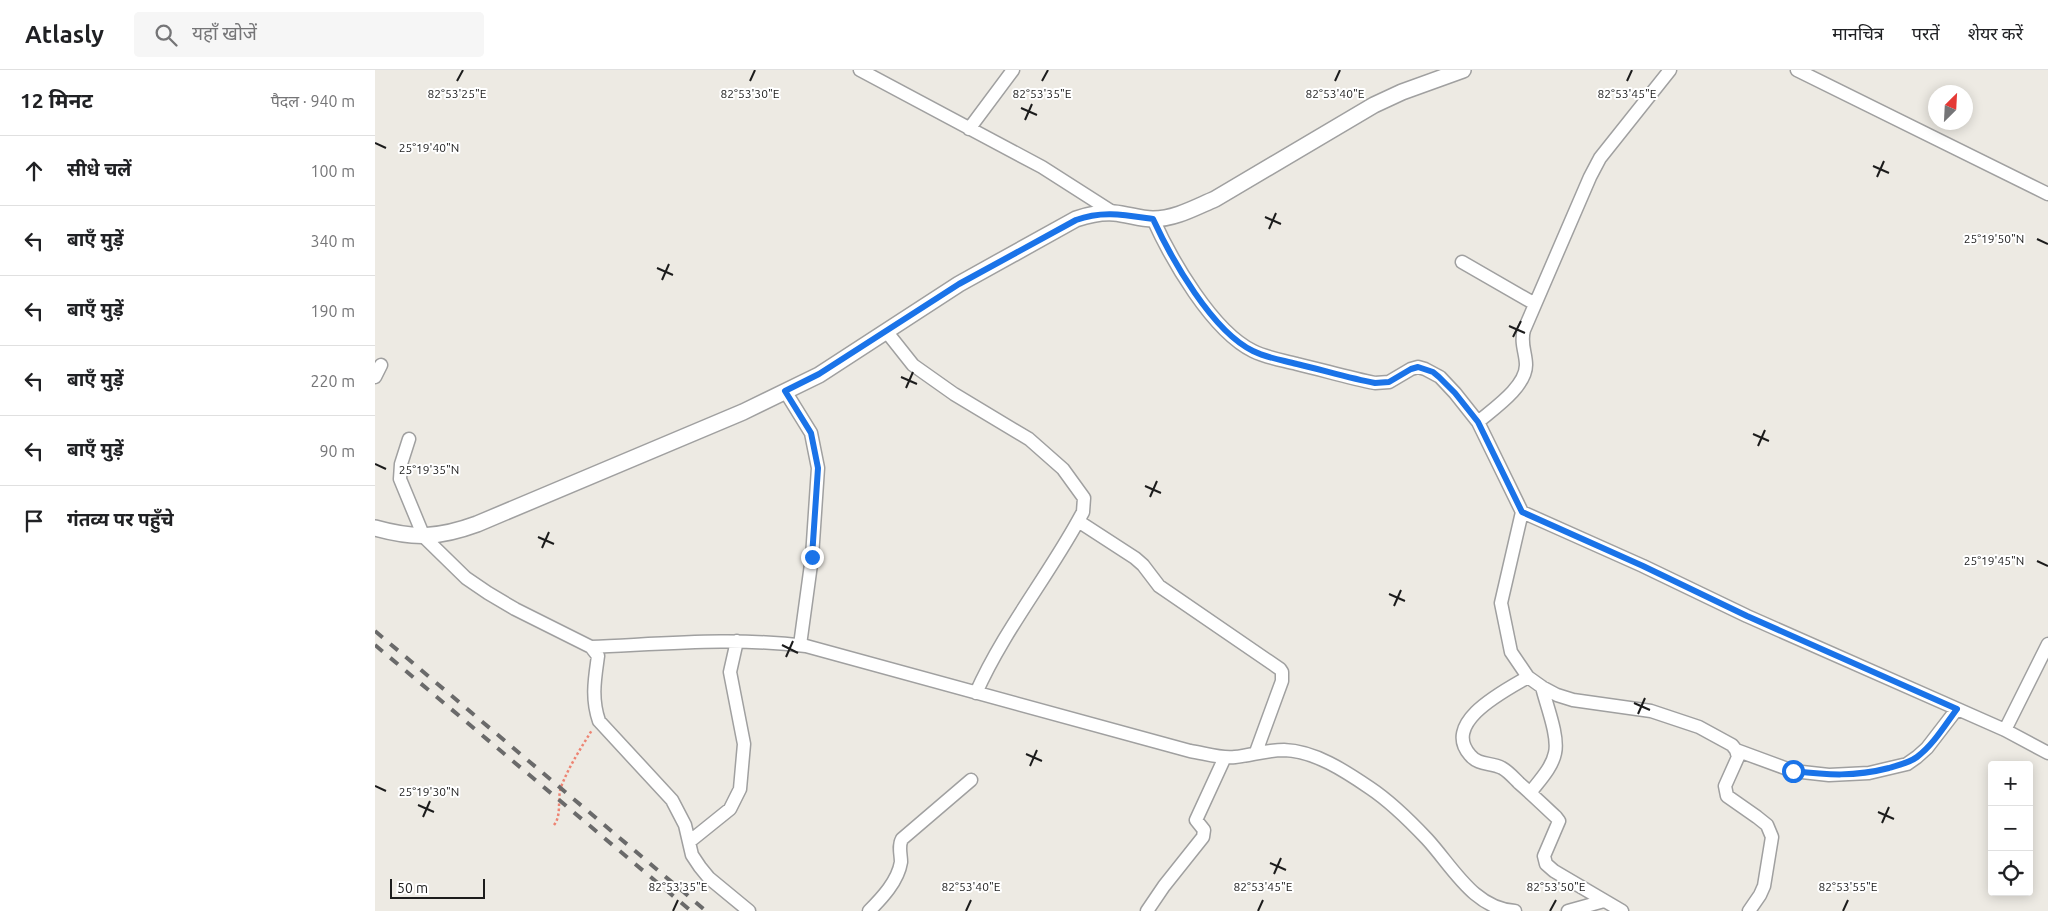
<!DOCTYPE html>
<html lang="hi">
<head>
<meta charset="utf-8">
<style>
  :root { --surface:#fff; --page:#f6f6f6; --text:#202124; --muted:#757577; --line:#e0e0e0 }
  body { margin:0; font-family:Ubuntu,"Noto Sans Devanagari",sans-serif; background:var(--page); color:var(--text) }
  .controls { position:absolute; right:15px; bottom:15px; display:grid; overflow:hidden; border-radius:5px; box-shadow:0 2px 12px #0003 }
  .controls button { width:45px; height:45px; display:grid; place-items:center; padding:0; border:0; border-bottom:1px solid var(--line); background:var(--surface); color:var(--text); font:25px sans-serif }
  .compass { position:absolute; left:1553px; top:15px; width:45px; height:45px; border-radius:50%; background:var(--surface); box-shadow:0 2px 12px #0003; rotate:24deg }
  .scale { position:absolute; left:15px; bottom:12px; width:95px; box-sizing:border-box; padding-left:5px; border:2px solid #1c1c1c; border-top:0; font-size:14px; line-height:18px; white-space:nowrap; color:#1c1c1c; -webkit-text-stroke:4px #fff; paint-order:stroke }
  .stop { position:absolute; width:15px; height:15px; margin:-11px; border:4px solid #1a73e8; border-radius:50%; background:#fff }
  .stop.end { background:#1a73e8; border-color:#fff; box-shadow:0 1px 5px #0008 }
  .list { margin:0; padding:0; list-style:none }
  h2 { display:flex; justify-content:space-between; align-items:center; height:65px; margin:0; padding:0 20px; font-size:21px }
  h2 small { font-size:16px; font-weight:400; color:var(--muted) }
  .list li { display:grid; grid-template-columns:32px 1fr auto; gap:15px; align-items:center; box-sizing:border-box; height:70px; padding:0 20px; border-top:1px solid var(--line) }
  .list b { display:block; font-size:19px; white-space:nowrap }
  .list em { font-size:16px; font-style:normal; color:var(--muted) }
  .icon { flex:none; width:28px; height:28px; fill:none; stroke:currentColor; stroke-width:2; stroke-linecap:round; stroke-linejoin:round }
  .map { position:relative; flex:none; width:1673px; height:841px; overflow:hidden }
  header { display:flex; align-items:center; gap:30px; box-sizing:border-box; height:70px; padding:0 25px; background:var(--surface); border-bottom:1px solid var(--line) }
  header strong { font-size:24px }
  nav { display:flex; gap:28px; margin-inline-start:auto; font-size:18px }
  .search { width:350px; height:45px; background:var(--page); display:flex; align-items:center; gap:12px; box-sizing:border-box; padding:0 18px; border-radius:5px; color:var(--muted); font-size:19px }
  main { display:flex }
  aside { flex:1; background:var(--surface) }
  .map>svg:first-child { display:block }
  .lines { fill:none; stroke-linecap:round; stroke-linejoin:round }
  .minor-casing { stroke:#a0a0a0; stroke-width:15 }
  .tertiary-casing { stroke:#a0a0a0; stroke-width:18 }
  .path { stroke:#ed8473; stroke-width:2.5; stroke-dasharray:2.5 2.5; stroke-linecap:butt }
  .minor { stroke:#fff; stroke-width:12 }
  .tertiary { stroke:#fff; stroke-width:15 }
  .rail { stroke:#6a6a6a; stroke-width:4; stroke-dasharray:10 10; stroke-linecap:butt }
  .route { stroke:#1a73e8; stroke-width:6 }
  .ticks { fill:none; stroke:#1c1c1c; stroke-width:2 }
  .ticks-label { font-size:12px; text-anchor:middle; fill:#1c1c1c; stroke:#fff; stroke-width:4; stroke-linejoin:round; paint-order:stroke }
</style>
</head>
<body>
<header>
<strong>Atlasly</strong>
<div class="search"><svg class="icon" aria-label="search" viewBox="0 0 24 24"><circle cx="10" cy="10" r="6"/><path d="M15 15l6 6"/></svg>यहाँ खोजें</div>
<nav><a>मानचित्र</a><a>परतें</a><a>शेयर करें</a></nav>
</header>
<main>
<aside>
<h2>12 मिनट<small>पैदल · 940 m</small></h2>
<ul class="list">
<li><svg class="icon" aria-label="ahead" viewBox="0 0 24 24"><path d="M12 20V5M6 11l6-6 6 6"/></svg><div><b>सीधे चलें</b></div><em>100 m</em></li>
<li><svg class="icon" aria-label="left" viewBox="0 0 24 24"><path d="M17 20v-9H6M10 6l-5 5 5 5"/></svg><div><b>बाएँ मुड़ें</b></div><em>340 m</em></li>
<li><svg class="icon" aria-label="left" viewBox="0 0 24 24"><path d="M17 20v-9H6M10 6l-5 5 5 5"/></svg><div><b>बाएँ मुड़ें</b></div><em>190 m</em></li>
<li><svg class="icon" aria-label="left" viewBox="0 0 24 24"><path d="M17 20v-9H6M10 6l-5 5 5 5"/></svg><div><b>बाएँ मुड़ें</b></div><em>220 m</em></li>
<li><svg class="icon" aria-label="left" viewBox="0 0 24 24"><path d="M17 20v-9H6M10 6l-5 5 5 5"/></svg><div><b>बाएँ मुड़ें</b></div><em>90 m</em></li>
<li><svg class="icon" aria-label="arrive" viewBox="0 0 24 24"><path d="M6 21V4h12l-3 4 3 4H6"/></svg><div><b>गंतव्य पर पहुँचे</b></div></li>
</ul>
</aside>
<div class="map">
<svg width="1673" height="841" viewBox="0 0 1673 841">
  <rect width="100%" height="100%" fill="#edeae3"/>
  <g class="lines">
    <g class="minor-casing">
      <path id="minor" d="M485 0 667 97 739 143
        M1422 0 1673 124
        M594 59 638 0
        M778 149C796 189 837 261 878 281 892 288 907 290 922 294 948 300 974 308 1000 313L1014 312 1036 299 1043 297 1050 299 1065 307 1080 323 1103 352 1147 442 1126 533 1136 582 1153 607 1167 617 1182 625 1198 630 1276 641 1324 657 1357 675 1361 680 1363 687 1350 716 1352 726 1382 747 1392 755 1397 767 1389 816 1385 825 1374 841
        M1087 192 1160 234
        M511 261 538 295 579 324 654 369 688 399 709 428 708 442 703 451C671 509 628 562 601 623
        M0 307 6 295
        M410 321 436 363 443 398 437 487 425 575
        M1103 352C1118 339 1151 317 1151 295 1151 283 1145 273 1149 260L1215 107 1225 88 1295 0
        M34 369 26 394 25 409 49 467 91 508 113 523 140 539 216 577 223 586C220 608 216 628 224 651L297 730 310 755 317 785 325 797 334 808 374 841
        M1147 442 1268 496 1372 546 1630 660 1673 683
        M703 451 760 488 768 495 784 516 905 599 907 602V611L881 682
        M216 577C288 574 360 567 431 576L815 681C829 683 846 689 860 687 877 685 892 680 909 680 940 681 970 701 995 718 1016 732 1035 751 1052 769 1077 796 1099 839 1140 841
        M1153 607C1131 620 1066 652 1095 685 1104 696 1116 692 1127 698 1133 701 1139 708 1144 713 1157 724 1169 736 1181 747L1184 751 1169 786 1171 794 1179 801 1247 841
        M1630 660 1673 574
        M1361 680 1418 701 1454 705 1494 703 1532 694 1542 687 1552 678 1582 639
        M1155 723C1164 711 1177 698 1180 683 1184 666 1171 634 1167 617
        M314 772 355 739 365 719 369 674 355 602 362 571
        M494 841C507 828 523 811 526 792 526 784 523 776 527 769L596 710
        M772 841 789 816 828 767 829 760 821 750 850 687
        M1193 841 1229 831"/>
    </g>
    <g class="tertiary-casing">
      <path id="tertiary" d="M0 458C39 469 64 468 102 454L368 342 444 305 584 214 701 149C713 145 726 142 739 143 752 144 765 149 778 149 800 149 821 137 840 129L999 35 1027 22 1088 0"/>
    </g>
    <path class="path" d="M179 755C187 745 182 729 186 717 194 696 206 678 217 660"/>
    <use href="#minor" class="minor"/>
    <use href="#tertiary" class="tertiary"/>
    <path class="rail" d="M0 561 331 841
      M0 575 316 841"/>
  </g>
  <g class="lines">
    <path class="route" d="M437 487 443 398 436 363 410 321 444 304 584 214 701 150C727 140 751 145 778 149 797 190 837 261 878 281 892 288 907 290 922 294 948 300 974 308 1000 313L1014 312 1036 299 1043 297 1058 302 1064 307 1080 323 1103 352 1147 442 1268 496 1372 546 1582 639C1570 655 1559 674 1542 687 1534 693 1524 695 1514 698 1479 707 1453 705 1418 701"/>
  </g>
  <path class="ticks" d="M82 11 88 0M375 11 380 0M667 11 673 0M960 11 965 0M1252 11 1257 0M646 38 662 45M650 50 657 34M0 73 11 78M1498 96 1514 103M1502 107 1509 91M890 147 906 154M894 159 901 143M1662 169 1673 174M282 198 298 205M287 210 294 194M1134 256 1150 263M1138 267 1146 251M526 307 542 314M531 318 538 302M1378 364 1394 371M1383 376 1390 360M0 394 11 399M770 416 786 423M775 427 782 411M163 467 179 474M167 478 174 462M1662 491 1673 496M1014 524 1030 531M1019 536 1026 520M407 575 423 583M411 587 418 571M1259 633 1275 640M1263 644 1270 628M651 684 667 691M655 696 662 680M0 716 11 721M43 735 59 742M1503 742 1519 749M48 747 55 731M1507 753 1514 737M895 793 911 800M899 804 906 788M298 841 303 830M591 841 596 830M883 841 888 830M1175 841 1181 830M1468 841 1473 830"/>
  <g class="ticks-label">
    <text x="82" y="28">82°53'25"E</text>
    <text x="375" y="28">82°53'30"E</text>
    <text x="667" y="28">82°53'35"E</text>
    <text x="960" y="28">82°53'40"E</text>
    <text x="1252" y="28">82°53'45"E</text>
    <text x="54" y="82">25°19'40"N</text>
    <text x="1619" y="173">25°19'50"N</text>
    <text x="54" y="404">25°19'35"N</text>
    <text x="1619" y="495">25°19'45"N</text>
    <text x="54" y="726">25°19'30"N</text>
    <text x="303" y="821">82°53'35"E</text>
    <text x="596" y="821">82°53'40"E</text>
    <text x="888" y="821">82°53'45"E</text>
    <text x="1181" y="821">82°53'50"E</text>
    <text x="1473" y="821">82°53'55"E</text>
  </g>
</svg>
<div class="controls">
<button>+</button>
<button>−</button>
<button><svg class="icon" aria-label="locate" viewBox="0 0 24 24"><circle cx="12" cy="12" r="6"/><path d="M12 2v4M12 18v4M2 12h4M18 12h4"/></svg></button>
</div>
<svg class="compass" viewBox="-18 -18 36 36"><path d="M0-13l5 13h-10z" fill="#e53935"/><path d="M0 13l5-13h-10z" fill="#757577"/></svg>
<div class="scale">50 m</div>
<div class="stop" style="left:1418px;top:701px"></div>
<div class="stop end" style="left:437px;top:487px"></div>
</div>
</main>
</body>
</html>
